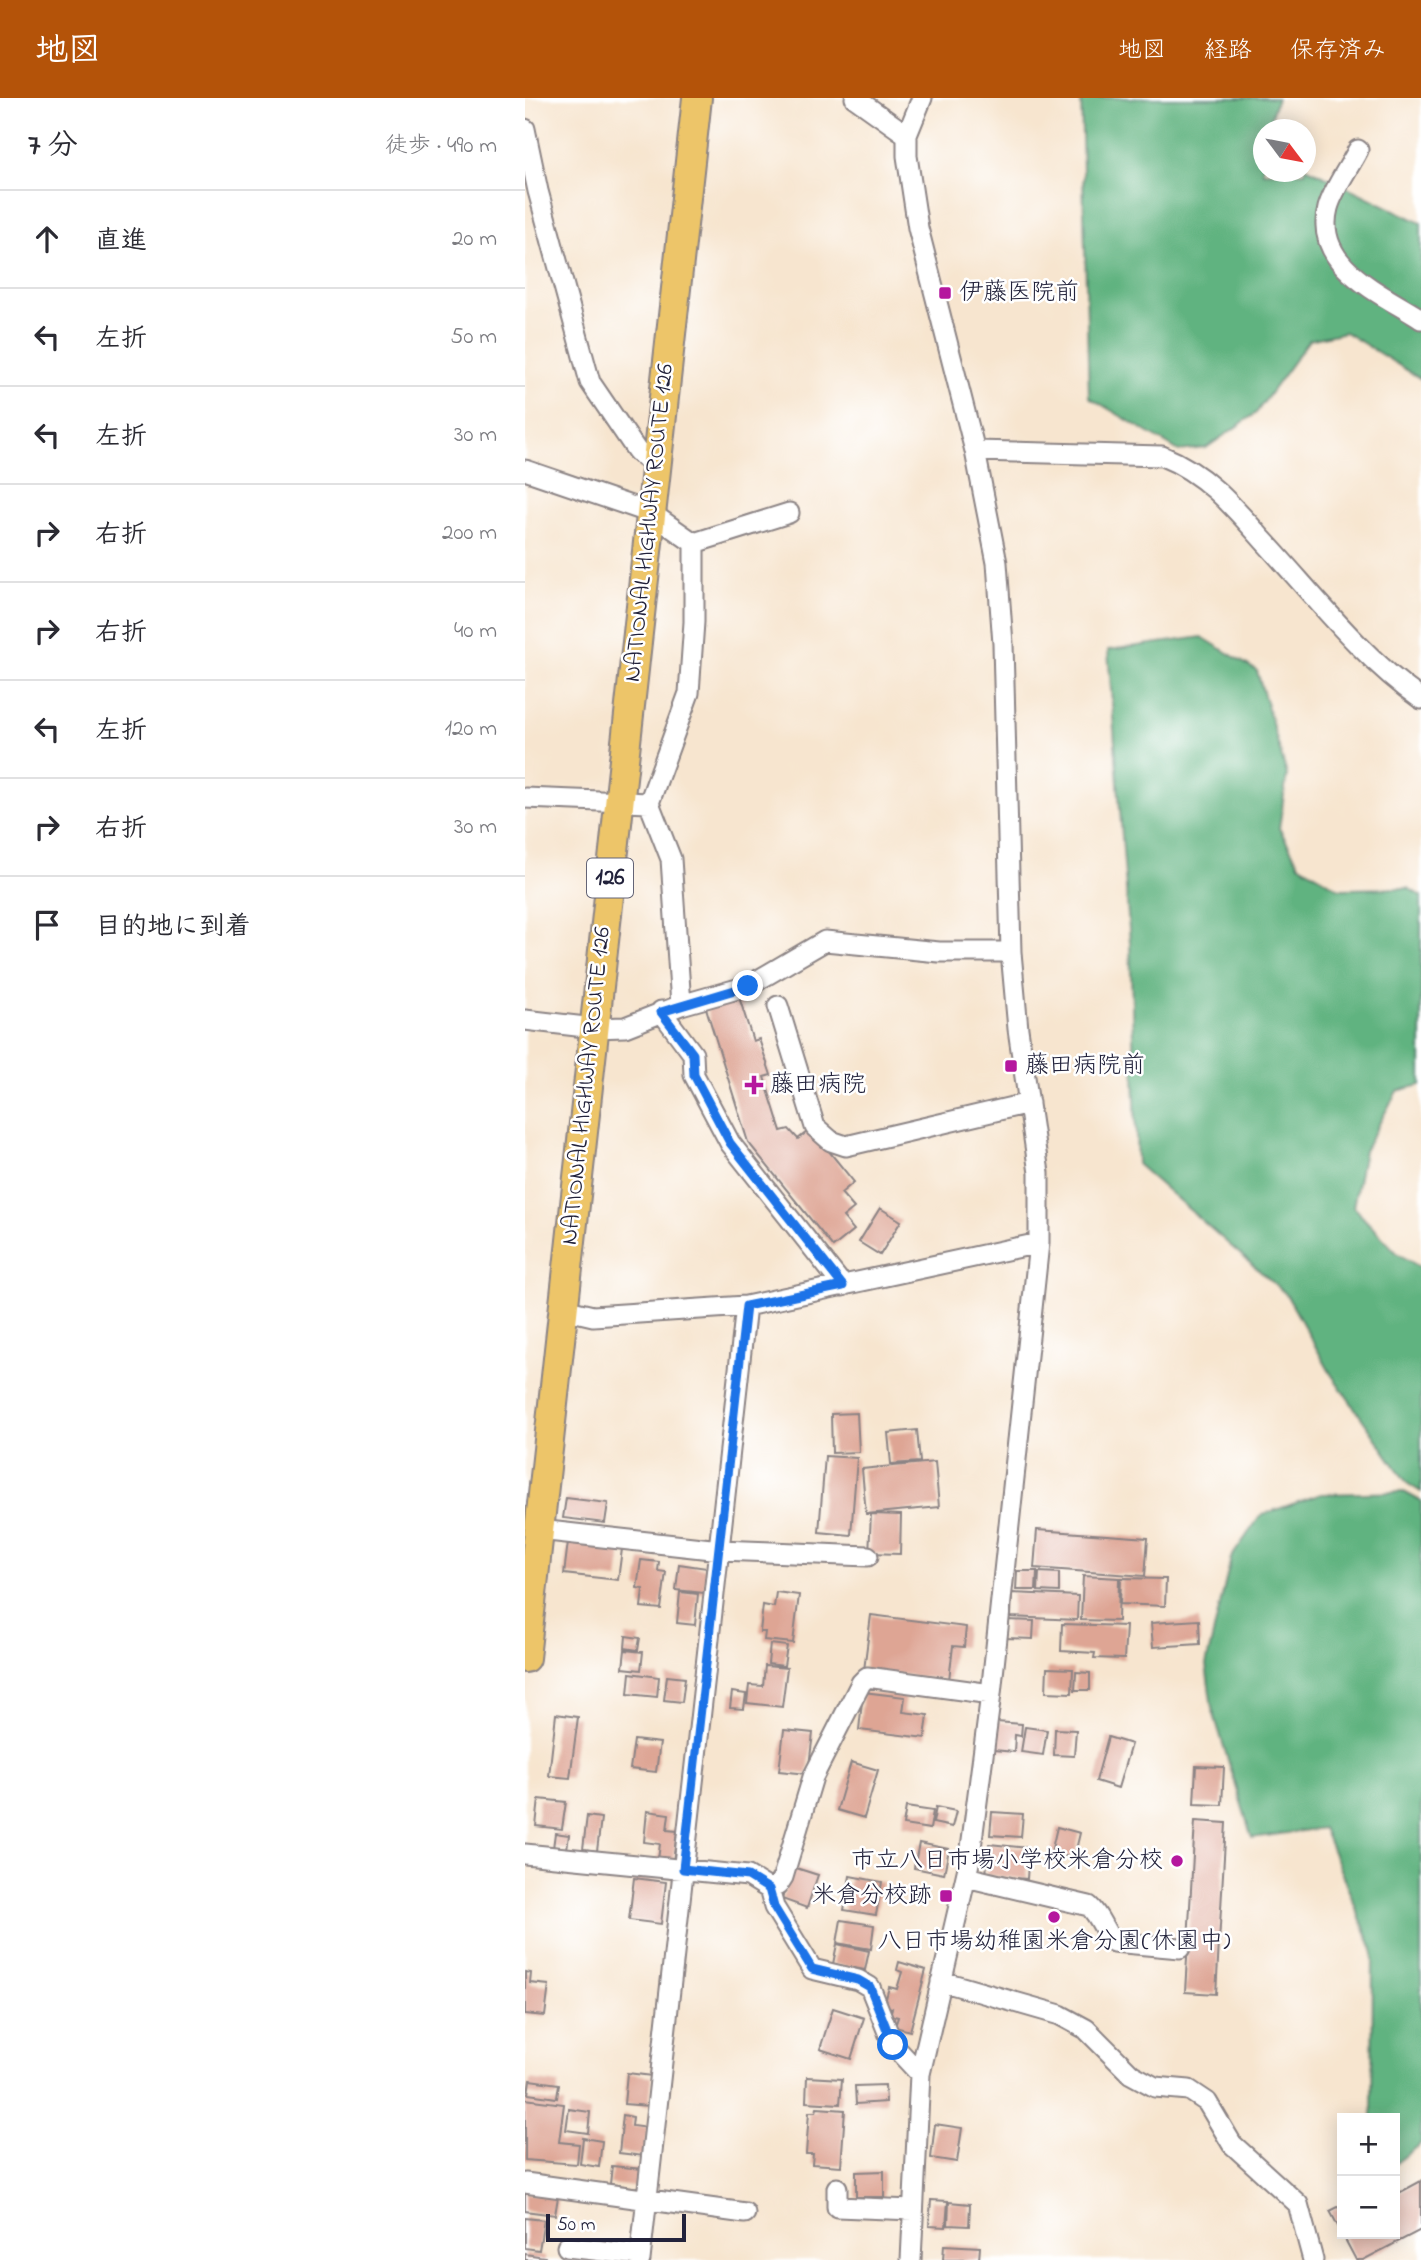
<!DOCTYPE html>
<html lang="ja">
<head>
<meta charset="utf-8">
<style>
  :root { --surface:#fff; --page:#f7f7f7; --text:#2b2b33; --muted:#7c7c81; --line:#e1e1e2; --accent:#b45309 }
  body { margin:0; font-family:"Indie Flower","Klee One",sans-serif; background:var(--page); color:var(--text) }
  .controls { position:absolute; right:21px; bottom:21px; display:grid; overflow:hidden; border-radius:0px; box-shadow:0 4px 18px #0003 }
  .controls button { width:63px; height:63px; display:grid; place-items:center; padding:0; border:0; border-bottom:2px solid var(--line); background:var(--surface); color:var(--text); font:35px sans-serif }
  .compass { position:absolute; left:728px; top:21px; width:63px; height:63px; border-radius:50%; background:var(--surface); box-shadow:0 4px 18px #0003; rotate:122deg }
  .scale { position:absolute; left:21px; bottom:18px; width:140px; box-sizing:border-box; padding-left:7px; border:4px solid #22223b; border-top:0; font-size:19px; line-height:24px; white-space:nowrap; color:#22223b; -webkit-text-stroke:5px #fff; paint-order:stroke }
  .stop { position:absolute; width:21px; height:21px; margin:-16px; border:5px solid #1a73e8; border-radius:50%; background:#fff }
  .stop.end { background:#1a73e8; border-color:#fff; box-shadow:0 2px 7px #0008 }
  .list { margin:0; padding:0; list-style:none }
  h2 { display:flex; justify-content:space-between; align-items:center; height:91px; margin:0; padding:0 28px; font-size:30px }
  h2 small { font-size:23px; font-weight:400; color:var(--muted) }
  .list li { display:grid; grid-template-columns:46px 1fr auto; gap:21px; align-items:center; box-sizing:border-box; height:98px; padding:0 28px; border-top:2px solid var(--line) }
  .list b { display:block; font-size:26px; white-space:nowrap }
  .list em { font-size:23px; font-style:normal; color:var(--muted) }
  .icon { flex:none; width:38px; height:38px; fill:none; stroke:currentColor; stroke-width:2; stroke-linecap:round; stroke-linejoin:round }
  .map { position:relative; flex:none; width:896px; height:2162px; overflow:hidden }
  header { display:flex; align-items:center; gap:42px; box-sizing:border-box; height:98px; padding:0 35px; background:var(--accent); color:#fff }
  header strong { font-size:33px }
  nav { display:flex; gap:38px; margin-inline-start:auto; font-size:24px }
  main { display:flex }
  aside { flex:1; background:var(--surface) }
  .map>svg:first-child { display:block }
  .forest { fill:#61b380; stroke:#426a5e; stroke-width:2 }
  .building { fill:#dea594 }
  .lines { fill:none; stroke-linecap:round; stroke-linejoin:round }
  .minor-casing { stroke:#8c8485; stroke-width:23 }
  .highway-casing { stroke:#8c8485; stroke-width:32 }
  .minor { stroke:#fff; stroke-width:19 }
  .highway { stroke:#edc569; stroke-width:28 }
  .route { stroke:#1a73e8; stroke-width:9 }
  .poi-dot { fill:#b5179e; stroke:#fff; stroke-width:2.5 }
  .labels { text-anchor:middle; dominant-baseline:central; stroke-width:5; stroke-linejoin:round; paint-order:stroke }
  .shield { fill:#fff; stroke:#646476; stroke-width:2 }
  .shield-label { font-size:23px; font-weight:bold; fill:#22223b }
  .poi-label { font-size:24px; fill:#22223b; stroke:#fff; text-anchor:start }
  .street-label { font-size:24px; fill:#22223b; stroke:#fff }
</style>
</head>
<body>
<header>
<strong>地図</strong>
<nav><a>地図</a><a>経路</a><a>保存済み</a></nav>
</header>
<main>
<aside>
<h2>7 分<small>徒歩 · 490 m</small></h2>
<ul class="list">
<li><svg class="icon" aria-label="ahead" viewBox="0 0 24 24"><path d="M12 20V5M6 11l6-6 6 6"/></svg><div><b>直進</b></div><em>20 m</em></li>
<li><svg class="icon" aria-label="left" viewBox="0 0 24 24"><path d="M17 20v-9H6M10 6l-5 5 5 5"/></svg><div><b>左折</b></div><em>50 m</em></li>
<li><svg class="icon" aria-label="left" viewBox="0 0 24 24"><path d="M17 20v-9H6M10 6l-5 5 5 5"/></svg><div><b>左折</b></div><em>30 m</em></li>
<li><svg class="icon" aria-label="right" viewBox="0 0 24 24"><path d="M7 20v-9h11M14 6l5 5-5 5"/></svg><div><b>右折</b></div><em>200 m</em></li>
<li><svg class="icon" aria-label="right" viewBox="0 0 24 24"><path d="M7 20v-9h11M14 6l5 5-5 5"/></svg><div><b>右折</b></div><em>40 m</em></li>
<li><svg class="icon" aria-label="left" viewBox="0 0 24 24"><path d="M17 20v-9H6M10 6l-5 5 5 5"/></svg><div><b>左折</b></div><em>120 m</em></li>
<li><svg class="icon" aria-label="right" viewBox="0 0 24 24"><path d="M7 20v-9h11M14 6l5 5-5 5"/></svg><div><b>右折</b></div><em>30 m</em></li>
<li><svg class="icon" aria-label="arrive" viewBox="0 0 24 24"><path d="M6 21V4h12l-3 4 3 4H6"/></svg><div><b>目的地に到着</b></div></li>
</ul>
</aside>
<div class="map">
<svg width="896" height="2162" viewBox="0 0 896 2162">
  <rect width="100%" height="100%" fill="#fff"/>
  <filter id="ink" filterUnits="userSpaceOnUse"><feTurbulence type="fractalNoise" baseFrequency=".0143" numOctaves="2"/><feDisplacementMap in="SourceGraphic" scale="14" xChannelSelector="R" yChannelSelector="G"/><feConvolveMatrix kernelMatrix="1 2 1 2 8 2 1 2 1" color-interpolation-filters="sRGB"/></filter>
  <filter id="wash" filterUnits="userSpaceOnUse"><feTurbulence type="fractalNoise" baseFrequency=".00686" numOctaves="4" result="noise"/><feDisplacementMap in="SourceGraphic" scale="28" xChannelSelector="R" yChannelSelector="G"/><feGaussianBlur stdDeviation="1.57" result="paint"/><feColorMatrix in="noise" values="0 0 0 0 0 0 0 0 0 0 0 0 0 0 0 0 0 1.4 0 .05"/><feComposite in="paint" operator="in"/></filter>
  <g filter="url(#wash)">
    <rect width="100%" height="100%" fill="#f7e5cf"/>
    <path class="forest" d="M556 0H752L742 31 738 32V74H780L781 69 896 125V281L820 234 784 242 731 315 681 350 654 353 564 299Z
      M677 539 732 573 762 677 754 730 774 766 815 791 883 790 896 798V987L872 993 839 1053 828 1109 872 1155 896 1170V1394L882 1385 806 1276 761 1196 612 1066 605 845 583 552Z
      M879 1394 896 1403V2045L870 2066V2020H847L848 1851 798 1730 727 1740 687 1610 681 1567 706 1460 736 1417 796 1396Z"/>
    <g id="blocks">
      <path class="building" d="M214 899 228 943 234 941 246 977 239 979 256 1033 264 1031 273 1041 286 1031 329 1084 316 1095 329 1110 318 1119 329 1132 308 1149 223 1044 181 910Z
        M355 1110 376 1123 355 1157 334 1144Z
        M332 1315 334 1354 307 1355 306 1316Z
        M392 1332 395 1364 366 1366 363 1335Z
        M300 1358 332 1360 326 1437 294 1434Z
        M410 1364 414 1409 341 1416 337 1371Z
        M41 1400 83 1405 80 1425 38 1420Z
        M346 1416 376 1417 375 1456 344 1455Z
        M512 1432 623 1440 620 1478 509 1470Z
        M43 1444 97 1451 93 1482 39 1476Z
        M116 1462 134 1464 133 1473 141 1474 136 1511 116 1509 118 1491 112 1490Z
        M154 1466 182 1470 179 1495 151 1492Z
        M492 1473H512L511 1492H491Z
        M514 1474 534 1475V1494L513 1493Z
        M558 1478 594 1480 593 1523 556 1522Z
        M596 1480 641 1481 640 1508 595 1506Z
        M155 1494 173 1496 170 1527 152 1525Z
        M251 1494 274 1497 268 1545 239 1542 240 1534H235L238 1507 249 1509Z
        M487 1495 553 1498 552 1522 486 1519Z
        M346 1517 441 1529 439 1549 428 1548 424 1582 339 1572Z
        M481 1522 509 1523 508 1541 481 1540Z
        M674 1522 675 1546 628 1549 626 1525Z
        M537 1526 601 1528 599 1561 569 1560 570 1555 536 1553Z
        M101 1538 115 1540 113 1552 100 1550Z
        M245 1546 262 1548 259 1568 243 1566Z
        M100 1552 118 1554 116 1572 98 1570Z
        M240 1568 262 1570 257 1609 222 1605 224 1587 238 1588Z
        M522 1570 548 1571 547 1595 521 1594Z
        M551 1574 565 1575V1592H550Z
        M105 1575 134 1579 132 1599 103 1596Z
        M142 1578 160 1580 157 1604 139 1602Z
        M207 1594 221 1596 219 1611 205 1610Z
        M338 1594 380 1599 378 1614 403 1617 400 1640 334 1632Z
        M31 1616 53 1619 45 1680 24 1678Z
        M471 1624 497 1626 496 1638 490 1637 489 1654 469 1652Z
        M500 1629 522 1632 518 1657 496 1654Z
        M530 1631 551 1632 549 1658 529 1657Z
        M259 1632 288 1635 283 1676 254 1673Z
        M583 1639 606 1646 593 1690 571 1683Z
        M109 1642 135 1645 131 1674 105 1671Z
        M326 1664 353 1672 339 1720 312 1712Z
        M671 1668 699 1669 697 1707 669 1706Z
        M14 1701 41 1704 37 1731 11 1728Z
        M381 1709 408 1713 405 1731 378 1727Z
        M411 1709 431 1713 427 1729 408 1725Z
        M122 1713 144 1716 142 1732 152 1733 148 1764 133 1762 135 1746 119 1744Z
        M467 1714 498 1716 496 1739 465 1737Z
        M62 1718 76 1720 72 1753 58 1751Z
        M670 1723 701 1725 691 1896 660 1894Z
        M532 1729 555 1735 549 1760 526 1755Z
        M30 1735 44 1737 42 1751 28 1750Z
        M394 1745 424 1751 419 1776 389 1770Z
        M464 1746 504 1750 502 1781 461 1777Z
        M268 1769 293 1777 282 1810 257 1801Z
        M325 1778 357 1784 351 1817 319 1812Z
        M109 1780 141 1784 136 1826 104 1822Z
        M316 1822 349 1827 346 1851 312 1845Z
        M312 1846 344 1853 340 1872 308 1866Z
        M374 1864 401 1872 385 1933 370 1929 373 1919 365 1917 367 1910 359 1908 364 1889 372 1891 377 1874 372 1872Z
        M0 1874 6 1875 5 1885 24 1887 20 1918 0 1916Z
        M308 1910 339 1920 326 1961 295 1951Z
        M102 1975 127 1978 124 2008 99 2006Z
        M282 1979 317 1981 315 2006 281 2004Z
        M5 1982 34 1986 32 2000 3 1996Z
        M360 1987 361 2004 331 2006 330 1988Z
        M0 2001 39 2006 34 2044 54 2046 52 2066 0 2062Z
        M292 2010 320 2012 316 2068 287 2066 288 2056H281L284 2014H291Z
        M44 2011 65 2014 63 2035 41 2032Z
        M98 2017 108 2019 107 2028 123 2030 119 2058 94 2055Z
        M410 2026 437 2030 432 2064 406 2060Z
        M58 2040 77 2043 74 2069 55 2066Z
        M87 2068 117 2071 115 2090 85 2086Z
        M359 2073V2099H331V2074Z
        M896 2083V2132L838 2162H831L805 2113 817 2107V2136H870V2097Z
        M0 2095 33 2099 30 2117 0 2113Z
        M406 2102 423 2103 421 2129 404 2128Z
        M424 2104 445 2106 444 2128 423 2127Z
        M0 2120 19 2122 14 2152 0 2150Z
        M419 2147 455 2149 454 2162H418Z
        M0 2156 20 2159V2162H0Z"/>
    </g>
  </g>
  <g filter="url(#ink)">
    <use href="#blocks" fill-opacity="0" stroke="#8c8485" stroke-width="2"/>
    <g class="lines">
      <g class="minor-casing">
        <path id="minor" d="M330 0 382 37
          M0 31 13 93 65 284 112 353 132 369
          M833 52C824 70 808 91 803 110 788 168 856 195 896 221
          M450 353 637 358C680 375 708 408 738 442 788 496 836 559 896 601
          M0 372 126 415 169 445
          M169 445 264 415
          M0 700 124 705
          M156 907 146 761 124 705 164 595 169 524V445
          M253 908 290 1029 306 1043 321 1048 504 1005
          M136 913 168 956 169 977 205 1045 318 1188
          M0 922 69 930 100 929 156 907 223 888 300 843 414 854H486
          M38 1211 68 1218 221 1208 514 1145
          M14 1432 195 1452 343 1458
          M0 1756 223 1778 244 1791 249 1809 287 1871 333 1882 345 1889 368 1947 395 1976
          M441 1779 564 1808C575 1818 579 1833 588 1844L655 1850
          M244 1791 253 1787 258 1779 288 1679 336 1585 342 1579 466 1596
          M416 1883 535 1917 561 1931 606 1976 630 1989 664 1992 682 2004 707 2046 773 2106 788 2162
          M0 2085 220 2115
          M312 2090V2109L388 2112
          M42 2149 115 2157
          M115 2162 221 1208
          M386 2162 395 1976 444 1765 466 1596 514 1145V1075L493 931 486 854 478 546 472 465 450 353 393 130 382 58V37L397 0"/>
      </g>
      <g class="highway-casing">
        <path id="highway" d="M0 1560 172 0"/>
      </g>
      <use href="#minor" class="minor"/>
      <use href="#highway" class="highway"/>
    </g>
  </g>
  <g class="lines" filter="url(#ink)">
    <path class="route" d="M223 888 136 914 168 956 169 977 205 1045 318 1188 221 1208 158 1771 223 1778 244 1791 249 1809 287 1871 333 1882 345 1889 368 1947"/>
  </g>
  <g class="poi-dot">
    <rect x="413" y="188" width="14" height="14" rx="3.5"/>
    <rect x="479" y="961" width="14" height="14" rx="3.5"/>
    <path d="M225.5 976.5h7v7h7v7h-7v7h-7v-7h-7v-7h7z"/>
    <circle cx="652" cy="1763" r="7"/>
    <rect x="414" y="1791" width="14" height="14" rx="3.5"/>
    <circle cx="529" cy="1819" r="7"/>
  </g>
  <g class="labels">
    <rect class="shield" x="62" y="760.5" width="46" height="39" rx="5"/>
    <g class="shield-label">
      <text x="85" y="780">126</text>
    </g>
    <g class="poi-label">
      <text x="434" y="195">伊藤医院前</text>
      <text x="500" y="968">藤田病院前</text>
      <text x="245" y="987">藤田病院</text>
      <text x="638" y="1763" text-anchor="end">市立八日市場小学校米倉分校</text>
      <text x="407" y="1798" text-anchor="end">米倉分校跡</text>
      <text x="529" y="1844" text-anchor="middle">八日市場幼稚園米倉分園(休園中)</text>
    </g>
    <g class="street-label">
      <text transform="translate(125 425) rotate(-84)">NATIONAL HIGHWAY ROUTE 126</text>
      <text transform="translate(62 988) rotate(-84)">NATIONAL HIGHWAY ROUTE 126</text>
    </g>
  </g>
</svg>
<div class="controls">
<button>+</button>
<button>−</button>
</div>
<svg class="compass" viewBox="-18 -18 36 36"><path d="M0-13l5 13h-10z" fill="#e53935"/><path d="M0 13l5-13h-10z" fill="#7c7c81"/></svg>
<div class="scale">50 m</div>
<div class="stop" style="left:368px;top:1947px"></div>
<div class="stop end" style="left:223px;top:888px"></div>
</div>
</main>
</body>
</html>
